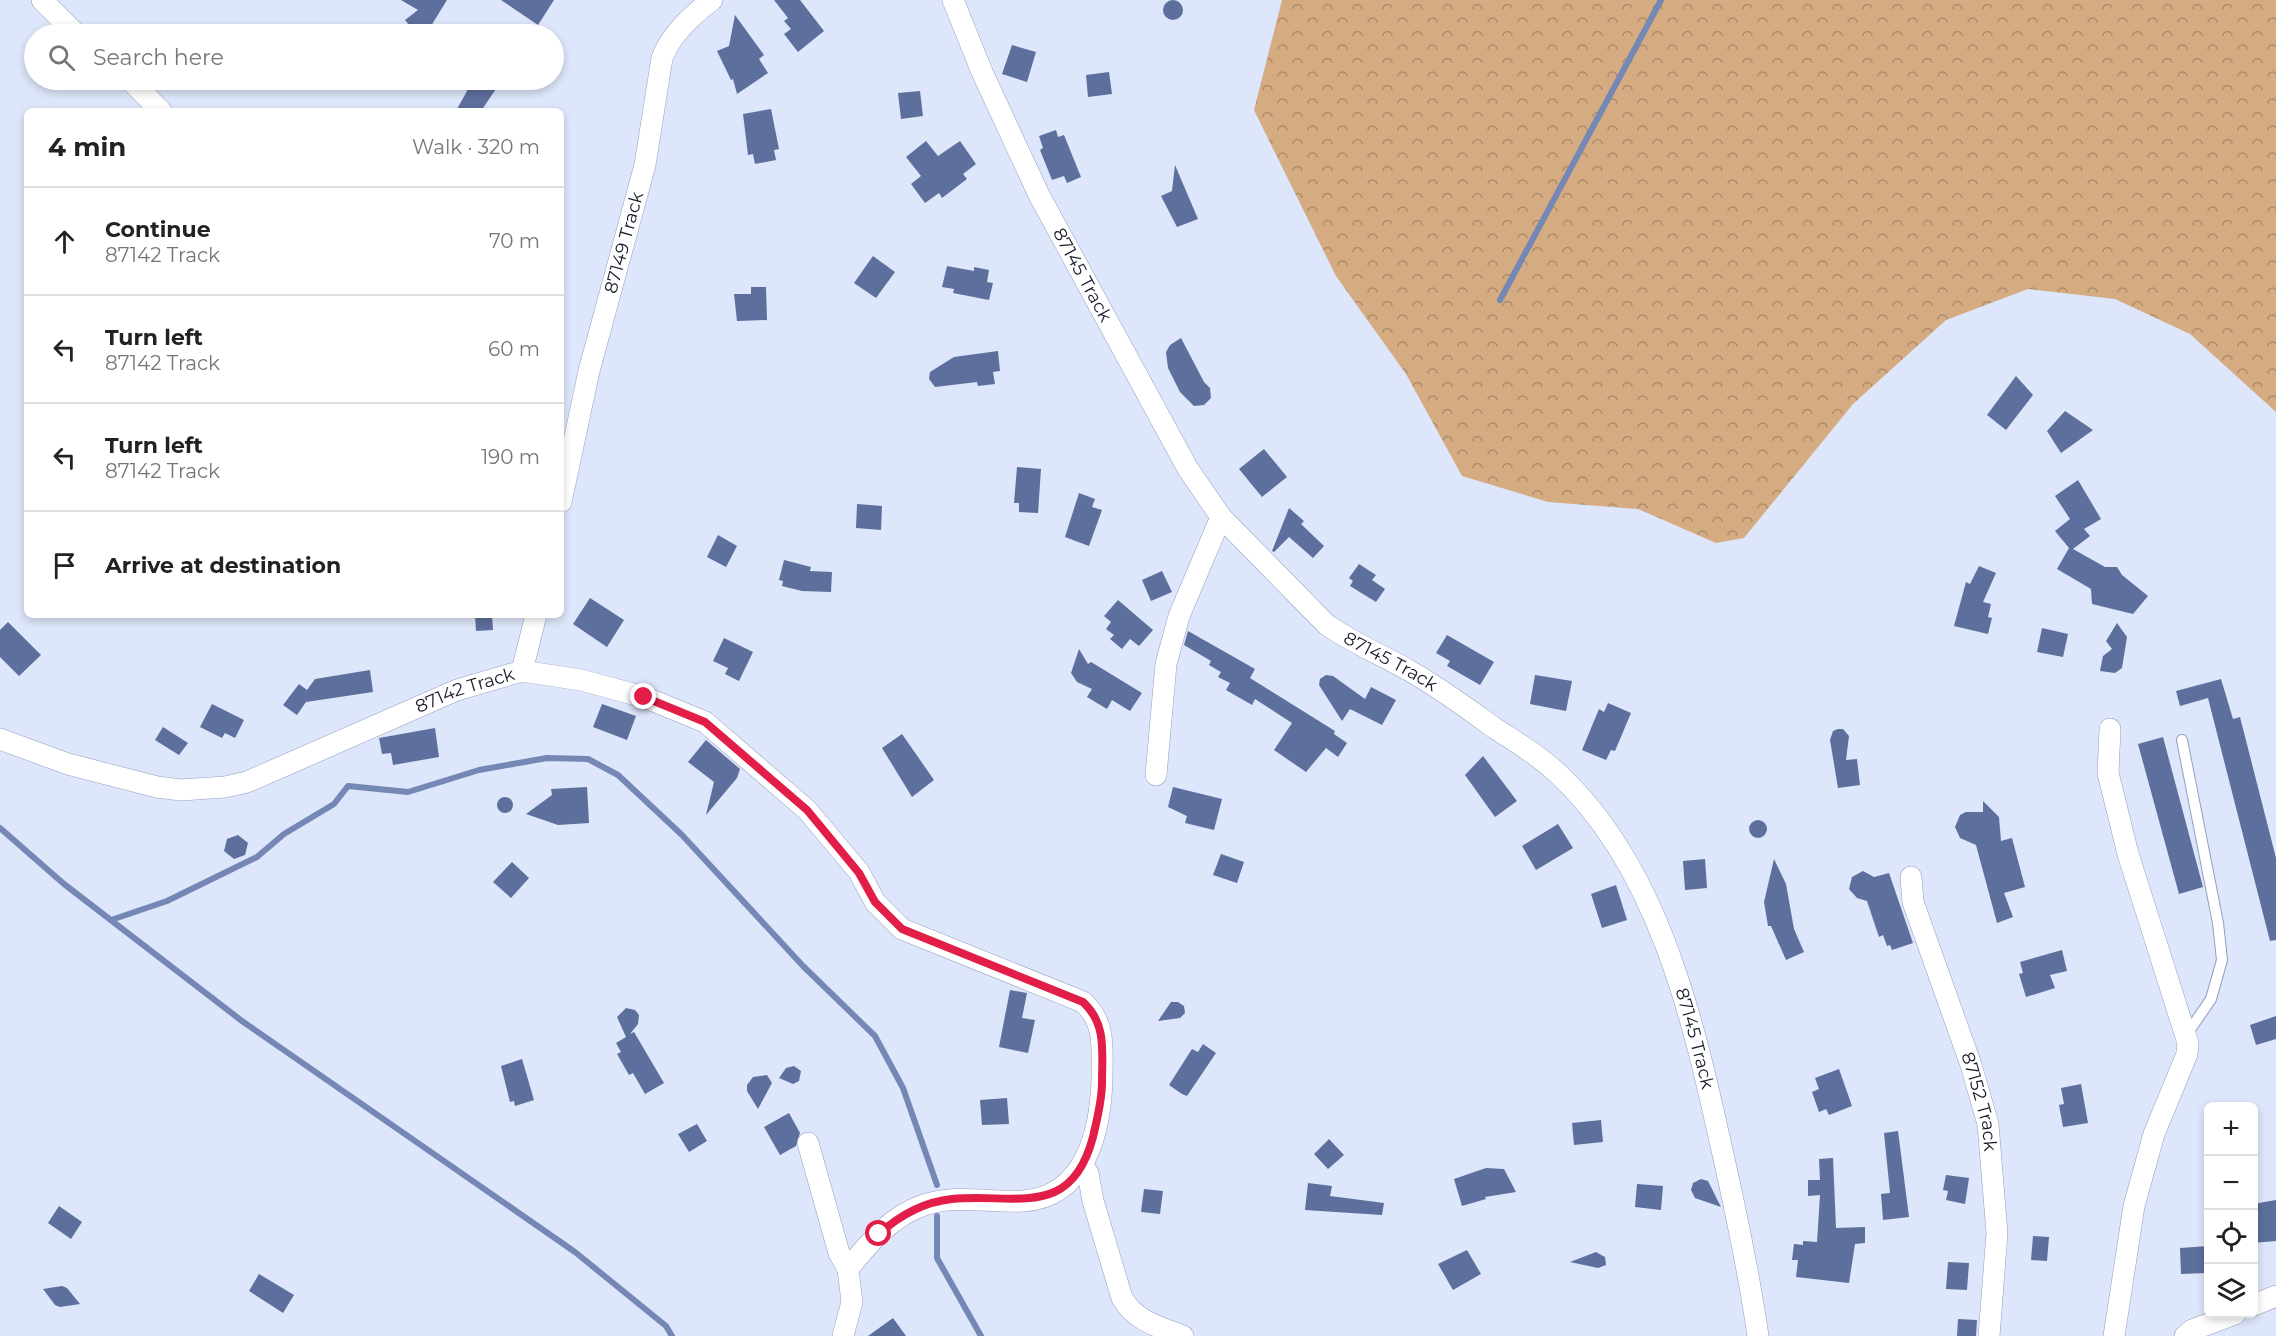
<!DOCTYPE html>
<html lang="en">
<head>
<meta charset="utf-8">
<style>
  :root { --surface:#fff; --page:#f2f2f2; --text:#222; --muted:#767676; --line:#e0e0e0 }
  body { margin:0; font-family:Montserrat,sans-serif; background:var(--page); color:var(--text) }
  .controls { position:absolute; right:18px; bottom:18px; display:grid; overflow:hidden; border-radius:9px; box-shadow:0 3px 9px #0003 }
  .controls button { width:54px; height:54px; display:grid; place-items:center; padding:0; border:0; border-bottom:2px solid var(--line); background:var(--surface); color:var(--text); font:30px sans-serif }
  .stop { position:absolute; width:18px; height:18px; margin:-14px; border:4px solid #e11d48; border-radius:50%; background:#fff }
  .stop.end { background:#e11d48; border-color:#fff; box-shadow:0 2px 6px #0008 }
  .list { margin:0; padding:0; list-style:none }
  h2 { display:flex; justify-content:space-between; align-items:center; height:78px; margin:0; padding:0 24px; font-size:26px }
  h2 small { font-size:20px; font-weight:400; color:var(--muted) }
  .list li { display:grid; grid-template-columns:39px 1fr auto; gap:18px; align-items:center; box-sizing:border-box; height:108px; padding:0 24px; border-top:2px solid var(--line) }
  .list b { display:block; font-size:22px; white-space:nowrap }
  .list p { margin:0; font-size:20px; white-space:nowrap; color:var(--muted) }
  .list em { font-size:20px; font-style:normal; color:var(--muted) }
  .icon { flex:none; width:33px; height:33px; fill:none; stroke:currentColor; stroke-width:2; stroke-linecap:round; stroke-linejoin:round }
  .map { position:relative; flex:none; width:2276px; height:1336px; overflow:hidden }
  .search { position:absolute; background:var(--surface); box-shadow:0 3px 9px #0003; left:24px; top:24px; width:540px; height:66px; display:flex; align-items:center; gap:15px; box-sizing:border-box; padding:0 21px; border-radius:33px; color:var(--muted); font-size:22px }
  .panel { position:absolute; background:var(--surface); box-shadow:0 3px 9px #0003; left:24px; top:108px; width:540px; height:510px; border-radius:9px }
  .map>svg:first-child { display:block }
  .forest { fill:url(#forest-crowns) }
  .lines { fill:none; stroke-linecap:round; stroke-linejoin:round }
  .stream { stroke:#7487b5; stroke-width:6 }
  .building { fill:#5d6f9c }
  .lane-casing { stroke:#92a0c0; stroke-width:12 }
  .street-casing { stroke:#92a0c0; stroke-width:22 }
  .lane { stroke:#fff; stroke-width:10 }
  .street { stroke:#fff; stroke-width:21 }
  .route { stroke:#e11d48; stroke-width:8 }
  .labels { text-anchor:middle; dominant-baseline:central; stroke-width:5; stroke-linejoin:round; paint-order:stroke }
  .street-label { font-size:18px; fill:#191e2a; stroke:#f0f3fa }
</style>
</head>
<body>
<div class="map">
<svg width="2276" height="1336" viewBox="0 0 2276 1336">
  <defs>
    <pattern id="forest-crowns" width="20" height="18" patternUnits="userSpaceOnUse" patternTransform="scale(1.5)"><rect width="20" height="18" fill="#d5ab82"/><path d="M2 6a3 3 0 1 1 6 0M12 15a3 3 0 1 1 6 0" fill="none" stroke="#ac8b6b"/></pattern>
  </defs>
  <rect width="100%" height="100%" fill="#dde6fa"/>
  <path class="forest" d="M1282 0H2276V412L2190 334 2115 299 2028 289 1946 320 1853 404 1744 538 1716 543 1638 509 1548 502 1462 476 1406 374 1336 276 1254 110Z"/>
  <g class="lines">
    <path class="stream" d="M1500 300 1661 0
      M0 828 64 884 242 1021 575 1252 666 1326 672 1336
      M111 920 167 901 257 857 284 834 334 804 348 786 408 792 479 770 547 758 588 759 618 775 682 835 803 966 875 1036 903 1088 937 1185
      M937 1216V1258L981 1336"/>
  </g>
  <path class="building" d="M1163 10a10 10 0 1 1 20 0a10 10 0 1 1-20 0Z
    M401 0H447L426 34H416L405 20 418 10Z
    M501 0H554L538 25Z
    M774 0H800L824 31 798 52 784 34 791 29 784 21 788 18Z
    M735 15 764 55 759 59 768 73 737 94 733 79 731 80 717 51 729 46Z
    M1012 45 1036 52 1027 82 1002 74Z
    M1109 72 1112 94 1088 97 1086 75Z
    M473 80H502L481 111H456Z
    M920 91 923 116 901 119 898 93Z
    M771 109 779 149 774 150 776 160 755 164 753 154 748 155 743 114Z
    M1056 130 1058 137 1064 135 1081 177 1067 183 1064 176 1052 180 1040 150 1043 148 1039 136Z
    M926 141 938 156 960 141 976 164 963 174 967 179 942 198 939 193 925 203 911 184 921 176 906 157Z
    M1175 165 1198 219 1177 227 1161 196 1172 191Z
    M873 256 895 272 876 298 854 283Z
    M947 266 974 271V267L989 270 987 282 993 283 989 300 953 293 954 289 942 287Z
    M751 287H766L767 320 737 321 734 294H751Z
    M1181 338 1204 382 1210 388 1211 398 1204 405 1194 406 1180 392 1168 368 1166 352 1170 345Z
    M998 351 1000 371 993 372 995 384 978 386 977 382 935 387 929 379 930 372 954 357Z
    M2016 376 2033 395 2006 430 1987 415Z
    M2065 411 2093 430 2061 453 2047 431Z
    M1264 449 1287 477 1262 497 1239 469Z
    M1017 467 1041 469 1038 513 1019 512V503H1014Z
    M2078 480 2101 519 2084 529 2090 536 2073 549 2105 567H2117L2122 575 2148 596 2133 614 2092 604 2091 589 2057 569 2069 548 2055 531 2070 519 2055 496Z
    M1079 493 1095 499 1092 507 1102 510 1089 546 1065 537Z
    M857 504 882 506 881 530 856 528Z
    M1289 508 1304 521 1301 524 1324 546 1313 558 1289 537 1274 552 1272 551Z
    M718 535 737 546 726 567 707 557Z
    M784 560 811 567 810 571 832 572 831 592 802 591 782 586 783 581 779 580Z
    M1359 564 1376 575 1372 580 1385 589 1376 602 1350 586 1353 581 1349 578Z
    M1979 566 1996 573 1983 602 1991 604 1988 617 1992 618 1988 634 1954 626 1966 582 1970 584Z
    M1162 571 1172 592 1151 601 1142 580Z
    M590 598 624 620 607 647 573 624Z
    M1118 600 1153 630 1139 646 1130 639 1122 649 1110 639 1114 635 1106 629 1111 622 1104 616Z
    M475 615H492L493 630 476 631Z
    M8 622 41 655 19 676 0 657V630Z
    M2117 623 2127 637 2122 668 2115 673 2100 671 2103 656 2112 649 2106 641Z
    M2042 628 2068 634 2063 657 2037 652Z
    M1188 631 1255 669 1250 678 1335 731 1334 734 1347 743 1338 757 1326 748 1306 772 1274 750 1292 723 1255 699 1252 705 1226 690 1230 683 1218 677 1221 672 1209 665 1211 661 1184 645Z
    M1447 635 1494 662 1480 685 1447 666 1450 661 1436 653Z
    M724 638 753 652 739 681 725 674 728 668 713 661Z
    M1079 649 1088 664 1091 662 1142 693 1130 711 1112 700 1107 709 1087 697 1092 689 1077 682 1071 673Z
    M370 670 373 692 306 702 297 715 283 705 299 684 307 690 315 679Z
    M1326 675 1333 676 1365 699 1371 687 1396 700 1382 725 1350 709 1342 721 1319 685 1320 679Z
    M1535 675 1572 681 1566 711 1530 704Z
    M2221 679 2233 719 2240 717 2276 858V940L2270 941 2208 698 2180 706 2176 691Z
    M1608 703 1631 713 1615 751 1611 750 1606 760 1582 750 1599 709 1604 712Z
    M212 704 244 720 235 738 225 733 222 738 200 727Z
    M602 704 636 716 627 740 593 727Z
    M163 727 188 743 179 755 155 740Z
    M435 728 439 757 393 765 391 753 382 754 379 738Z
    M1838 729H1843L1849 736 1846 760 1857 759 1860 785 1838 788 1830 740 1833 731Z
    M902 734 934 780 912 797 882 748Z
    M2163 737 2203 887 2179 894 2138 744Z
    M706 740 740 769 737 778 706 815 714 782 688 762Z
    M1483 756 1517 801 1495 817 1465 775Z
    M587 787 589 823 558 825 526 814 552 795 551 789Z
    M1173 787 1222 799 1214 830 1185 823 1187 816 1168 807Z
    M497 805a8 8 0 1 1 16 0a8 8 0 1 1-16 0Z
    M1983 801 1999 817 2001 841 2012 838 2025 887 2004 893 2013 917 1997 923 1976 845 1960 838 1955 827 1960 815 1966 812H1983Z
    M1749 829a9 9 0 1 1 18 0a9 9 0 1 1-18 0Z
    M1558 824 1573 848 1536 870 1522 846Z
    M238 835 248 843 245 855 234 859 224 851 227 839Z
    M1221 854 1244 862 1237 883 1213 875Z
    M1705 859 1707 888 1685 890 1683 861Z
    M1774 859 1786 884 1794 929 1804 952 1786 960 1771 926H1768L1764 902Z
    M512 862 529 878 511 898 493 882Z
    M1863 871 1874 877 1889 873 1913 943 1892 950 1890 945 1887 946 1883 935 1879 937 1867 901 1857 898 1849 889 1852 877Z
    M1616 885 1627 920 1602 928 1591 894Z
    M2062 950 2067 971 2050 975 2055 988 2026 997 2019 974 2023 973 2020 962Z
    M1010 990 1027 993 1022 1018 1035 1020 1028 1053 999 1047Z
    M1171 1002H1178L1184 1006 1185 1013 1180 1018 1158 1021Z
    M626 1008 635 1010 639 1015 638 1024 630 1034 634 1032 664 1083 645 1094 633 1073 629 1075 617 1054 621 1052 616 1043 626 1037 617 1017Z
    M2276 1016V1039L2256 1045 2250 1025Z
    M1203 1044 1216 1053 1187 1096 1182 1094 1169 1085 1192 1049 1198 1052Z
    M522 1059 534 1100 515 1106 514 1101 510 1102 501 1066Z
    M794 1066 801 1071 799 1081 793 1084 779 1078 786 1068Z
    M1839 1069 1852 1106 1829 1115 1826 1109 1819 1112 1812 1092 1819 1089 1815 1078Z
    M767 1075 772 1083 758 1109 747 1091V1085L753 1077Z
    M2081 1084 2088 1123 2063 1127 2059 1105 2064 1104 2061 1088Z
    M1007 1098 1009 1124 982 1125 980 1100Z
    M789 1113 800 1133 796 1146 780 1155 764 1127Z
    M1601 1120 1603 1142 1574 1145 1572 1123Z
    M697 1124 707 1141 689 1152 678 1134Z
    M1898 1131 1909 1217 1883 1220 1881 1194 1890 1193 1884 1133Z
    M1329 1139 1344 1155 1328 1169 1314 1154Z
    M1833 1158 1836 1228 1865 1227V1243L1855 1244 1849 1283 1796 1277 1798 1260H1792L1794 1244 1803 1245V1241L1817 1242 1820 1195 1808 1196V1180H1820L1819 1159Z
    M1486 1168 1504 1169 1516 1192 1485 1197 1486 1199 1462 1206 1454 1179Z
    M1946 1175 1969 1178 1965 1204 1946 1200 1948 1191 1943 1190Z
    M1701 1179 1708 1181 1721 1207 1695 1198 1691 1190 1693 1183Z
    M1308 1183 1332 1186 1330 1196 1384 1203 1382 1215 1305 1210Z
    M1637 1184 1663 1186 1661 1210 1635 1207Z
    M1144 1189 1163 1191 1160 1214 1141 1212Z
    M2276 1200V1241L2253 1243V1204Z
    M59 1206 82 1222 71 1239 48 1223Z
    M2033 1236 2049 1237 2047 1261 2031 1260Z
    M2208 1246V1273L2181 1274 2180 1248Z
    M1467 1250 1481 1274 1453 1290 1438 1264Z
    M1596 1252 1605 1257 1606 1265 1598 1268 1570 1262Z
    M1948 1262 1969 1263 1967 1290 1946 1289Z
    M259 1274 294 1295 283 1313 249 1291Z
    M62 1286 67 1288 80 1304 60 1307 55 1305 43 1289Z
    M893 1318 906 1336H868Z
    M1958 1319 1977 1320 1976 1336H1957Z"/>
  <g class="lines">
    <g class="lane-casing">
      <path id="lane" d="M2182 740 2218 923 2222 960 2211 999 2187 1034"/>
    </g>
    <g class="street-casing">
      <g id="street">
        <path d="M42 0 76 34"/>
        <path id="s1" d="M953 0 982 72 1039 195 1188 469 1221 517 1327 625C1353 643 1382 655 1410 671 1440 688 1468 709 1496 729 1516 742 1538 755 1555 771 1658 864 1693 1019 1722 1150 1736 1212 1749 1273 1758 1336"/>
        <path d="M130 80 161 111"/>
        <path id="s2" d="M561 502 589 371 645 165 662 58C671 34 692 15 712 0"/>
        <path d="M522 671 536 615"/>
        <path d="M2110 729 2108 773 2128 854 2188 1043 2187 1054 2154 1134 2134 1206 2114 1336"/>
        <path id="s3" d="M0 739 68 764 157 787 181 790 225 787 247 782 457 690 522 671 581 680 644 697 705 722 807 810 859 872 875 902 902 929 1083 1002C1106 1023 1102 1048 1102 1077 1101 1130 1086 1197 1023 1201 989 1203 957 1194 924 1205 891 1216 869 1243 848 1269L852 1302 843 1336"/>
        <path d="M1156 775 1166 664 1179 616 1221 517"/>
        <path id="s4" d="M1911 877 1913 902 1971 1065 1988 1124 1997 1233 1989 1336"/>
        <path d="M808 1143 839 1253 848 1269"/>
        <path d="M1083 1166 1088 1173 1093 1201 1122 1298C1135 1321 1159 1327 1183 1336"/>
        <path d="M2254 1305 2276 1296"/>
        <path d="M2185 1336 2192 1330 2235 1314"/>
      </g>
    </g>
    <use href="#lane" class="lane"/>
    <use href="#street" class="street"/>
  </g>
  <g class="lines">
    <path class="route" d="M644 697 705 722 807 810 859 873 875 902 902 929 1083 1002C1107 1024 1102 1052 1102 1083 1102 1101 1097 1119 1093 1137 1071 1220 1016 1193 952 1199 923 1202 900 1215 879 1234"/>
  </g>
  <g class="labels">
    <g class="street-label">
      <text stroke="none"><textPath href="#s2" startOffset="267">87149 Track</textPath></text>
      <text stroke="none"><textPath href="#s1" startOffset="304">87145 Track</textPath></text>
      <text stroke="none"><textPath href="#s1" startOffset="808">87145 Track</textPath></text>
      <text stroke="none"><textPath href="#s3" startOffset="492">87142 Track</textPath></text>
      <text stroke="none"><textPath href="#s1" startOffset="1312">87145 Track</textPath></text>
      <text stroke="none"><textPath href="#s4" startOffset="236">87152 Track</textPath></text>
    </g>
  </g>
</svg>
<div class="controls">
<button>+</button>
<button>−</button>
<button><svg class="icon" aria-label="locate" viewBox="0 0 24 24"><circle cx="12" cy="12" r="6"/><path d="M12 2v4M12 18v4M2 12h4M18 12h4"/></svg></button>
<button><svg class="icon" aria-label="layers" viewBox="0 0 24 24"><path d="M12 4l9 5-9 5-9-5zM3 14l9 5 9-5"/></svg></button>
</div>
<div class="stop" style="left:879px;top:1234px"></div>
<div class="stop end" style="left:644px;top:697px"></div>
<div class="search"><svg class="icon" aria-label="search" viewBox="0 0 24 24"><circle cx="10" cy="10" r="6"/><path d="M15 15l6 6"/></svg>Search here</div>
<section class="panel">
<h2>4 min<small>Walk · 320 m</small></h2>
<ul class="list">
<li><svg class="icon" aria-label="ahead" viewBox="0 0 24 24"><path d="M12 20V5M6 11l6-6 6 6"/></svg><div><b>Continue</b><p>87142 Track</p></div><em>70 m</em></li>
<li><svg class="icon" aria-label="left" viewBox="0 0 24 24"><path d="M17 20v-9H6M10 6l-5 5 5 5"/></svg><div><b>Turn left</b><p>87142 Track</p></div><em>60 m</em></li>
<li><svg class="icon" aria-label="left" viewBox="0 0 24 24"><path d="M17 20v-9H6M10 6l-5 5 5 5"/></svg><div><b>Turn left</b><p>87142 Track</p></div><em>190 m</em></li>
<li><svg class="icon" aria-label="arrive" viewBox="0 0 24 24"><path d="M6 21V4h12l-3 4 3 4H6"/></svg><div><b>Arrive at destination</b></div></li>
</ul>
</section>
</div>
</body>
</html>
